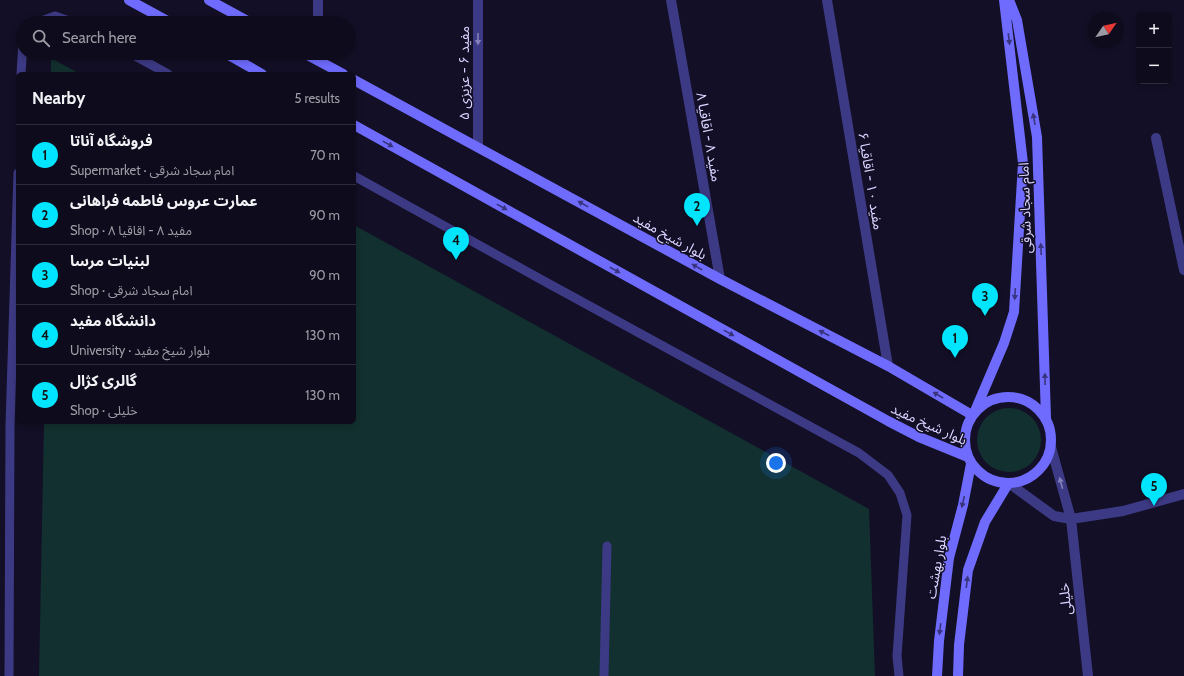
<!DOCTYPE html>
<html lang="en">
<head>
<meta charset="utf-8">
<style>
  :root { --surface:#0e0b1c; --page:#171425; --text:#f1f3f6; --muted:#9b9ba3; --line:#2e2b3b; --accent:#00e5ff }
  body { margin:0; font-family:Cabin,"Noto Sans Arabic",sans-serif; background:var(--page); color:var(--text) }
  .controls { position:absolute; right:12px; top:12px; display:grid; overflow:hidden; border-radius:6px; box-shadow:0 2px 6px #0003 }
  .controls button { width:36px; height:36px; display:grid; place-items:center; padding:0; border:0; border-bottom:1px solid var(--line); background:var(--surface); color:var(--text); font:20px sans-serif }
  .compass { position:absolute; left:1088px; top:12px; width:36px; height:36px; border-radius:50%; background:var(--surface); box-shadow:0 2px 6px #0003; rotate:56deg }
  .you { position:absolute; left:776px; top:463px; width:14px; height:14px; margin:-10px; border:3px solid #fff; border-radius:50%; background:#1a73e8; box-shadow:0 0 0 6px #1a73e833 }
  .badge { display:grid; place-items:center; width:26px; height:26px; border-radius:50%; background:var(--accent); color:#111; font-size:13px; font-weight:700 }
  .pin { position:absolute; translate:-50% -33px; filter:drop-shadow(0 1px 2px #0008) }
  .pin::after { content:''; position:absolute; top:21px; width:14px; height:12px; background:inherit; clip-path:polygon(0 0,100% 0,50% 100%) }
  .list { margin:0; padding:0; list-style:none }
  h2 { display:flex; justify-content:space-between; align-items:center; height:52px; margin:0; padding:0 16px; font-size:17px }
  h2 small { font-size:13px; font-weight:400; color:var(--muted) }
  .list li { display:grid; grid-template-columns:26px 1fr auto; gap:12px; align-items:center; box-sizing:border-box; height:60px; padding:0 16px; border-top:1px solid var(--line) }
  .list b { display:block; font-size:15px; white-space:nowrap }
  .list p { margin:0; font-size:13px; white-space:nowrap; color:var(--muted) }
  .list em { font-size:13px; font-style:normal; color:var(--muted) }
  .icon { flex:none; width:22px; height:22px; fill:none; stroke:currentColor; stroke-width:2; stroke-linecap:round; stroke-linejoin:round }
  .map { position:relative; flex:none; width:1184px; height:676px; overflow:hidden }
  .search { position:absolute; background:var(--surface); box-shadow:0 2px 6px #0003; left:16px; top:16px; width:340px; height:44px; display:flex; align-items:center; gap:10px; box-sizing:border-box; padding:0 14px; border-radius:22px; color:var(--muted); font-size:15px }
  .panel { position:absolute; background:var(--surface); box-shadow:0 2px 6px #0003; left:16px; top:72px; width:340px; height:352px; border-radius:6px }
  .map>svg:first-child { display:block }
  .green { fill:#12302f }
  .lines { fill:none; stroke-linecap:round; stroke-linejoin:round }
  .lane { stroke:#3d3a85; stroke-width:9 }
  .street { stroke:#3d3a85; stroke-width:10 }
  .secondary { stroke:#6f6bff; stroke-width:10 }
  .oneway { fill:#837fbc }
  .oneway2 { fill:#38347d }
  .labels { text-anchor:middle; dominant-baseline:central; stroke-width:3; stroke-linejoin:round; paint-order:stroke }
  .street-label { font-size:14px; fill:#d9d4ff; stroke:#130f26 }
</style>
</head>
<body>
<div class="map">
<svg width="1184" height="676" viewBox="0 0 1184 676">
  <rect width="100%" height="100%" fill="#130f26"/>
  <path class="green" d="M51 58 80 74H51Z
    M354 225 869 509 875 676H39L44 422H354Z
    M977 440a32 32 0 1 1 64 0a32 32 0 1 1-64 0Z"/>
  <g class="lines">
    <path class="lane" d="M36 23 55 16 75 23
      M130 53 168 74
      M21 74 23 42
      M354 176 542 280 859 453 888 475 900 493 907 515 897 656 899 676
      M9 676 10 425 18 173
      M604 676 607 546"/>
    <path class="street" d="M318 0V23
      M671 0 720 279
      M827 0 888 366
      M1156 138 1184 270
      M478 147V0
      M1051 447 1071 519 1088 676
      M1010 484 1054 516 1071 519 1123 511 1184 494"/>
    <path class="secondary" d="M129 0 171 23
      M209 0 251 23
      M1009 0 1017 20 1037 137 1046 418
      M225 53 262 74
      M304 53 343 74
      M354 80 720 279 888 366 972 415
      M354 125 888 421 919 437 968 457
      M965 440a43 43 0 1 1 86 0a43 43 0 1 1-86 0Z
      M975 411 1004 343 1014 312 1023 163 1004 0
      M937 676 939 641 949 558 963 505 971 464
      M958 676 959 645 968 570 985 522 1008 484"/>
  </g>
  <defs><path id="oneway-solid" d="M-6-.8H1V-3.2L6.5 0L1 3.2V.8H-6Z"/></defs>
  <g class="oneway">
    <use href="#oneway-solid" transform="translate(478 39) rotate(90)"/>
    <use href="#oneway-solid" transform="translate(1061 483) rotate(-105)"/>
  </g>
  <g class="oneway2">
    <use href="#oneway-solid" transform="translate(1009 39) rotate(83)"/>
    <use href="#oneway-solid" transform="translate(1034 119) rotate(-100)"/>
    <use href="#oneway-solid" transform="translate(388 144) rotate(29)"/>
    <use href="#oneway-solid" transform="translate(583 204) rotate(-151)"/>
    <use href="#oneway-solid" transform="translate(502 207) rotate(29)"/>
    <use href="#oneway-solid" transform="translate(1041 249) rotate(-92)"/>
    <use href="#oneway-solid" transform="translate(697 267) rotate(-151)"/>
    <use href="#oneway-solid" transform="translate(615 270) rotate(29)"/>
    <use href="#oneway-solid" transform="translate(1015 294) rotate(94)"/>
    <use href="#oneway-solid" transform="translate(729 333) rotate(29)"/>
    <use href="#oneway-solid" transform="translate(824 333) rotate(-153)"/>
    <use href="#oneway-solid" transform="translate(1045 379) rotate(-91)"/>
    <use href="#oneway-solid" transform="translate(938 395) rotate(-150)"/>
    <use href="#oneway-solid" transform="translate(963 502) rotate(103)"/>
    <use href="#oneway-solid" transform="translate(967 582) rotate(-83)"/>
    <use href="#oneway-solid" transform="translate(940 629) rotate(97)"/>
  </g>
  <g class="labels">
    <g class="street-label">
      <text transform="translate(464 73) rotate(-90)">مفید ۶ - عزیزی ۵</text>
      <text transform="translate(709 137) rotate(80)">مفید ۸ - اقاقیا ۸</text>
      <text transform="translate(871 181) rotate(81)">مفید ۱۰ - اقاقیا ۶</text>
      <text transform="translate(1025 208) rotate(-92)">امام سجاد شرقی</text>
      <text transform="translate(670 236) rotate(29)">بلوار شیخ مفید</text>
      <text transform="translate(929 424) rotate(24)">بلوار شیخ مفید</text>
      <text transform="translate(936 567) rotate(-80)">بلوار بهشت</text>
      <text transform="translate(1065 599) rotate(-96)">خلیلی</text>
    </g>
  </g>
</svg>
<div class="controls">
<button>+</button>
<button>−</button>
</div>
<svg class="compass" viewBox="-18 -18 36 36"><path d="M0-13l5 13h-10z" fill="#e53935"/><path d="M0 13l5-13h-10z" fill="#9b9ba3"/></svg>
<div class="you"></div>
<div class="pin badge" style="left:955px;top:358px">1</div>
<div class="pin badge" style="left:697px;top:226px">2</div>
<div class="pin badge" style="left:985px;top:316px">3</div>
<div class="pin badge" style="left:456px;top:260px">4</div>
<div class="pin badge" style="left:1154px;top:506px">5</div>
<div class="search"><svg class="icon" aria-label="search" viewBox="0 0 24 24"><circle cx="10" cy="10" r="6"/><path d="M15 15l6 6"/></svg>Search here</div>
<section class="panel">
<h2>Nearby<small>5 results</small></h2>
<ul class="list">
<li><span class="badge">1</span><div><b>فروشگاه آناتا</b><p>Supermarket · امام سجاد شرقی</p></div><em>70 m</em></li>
<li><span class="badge">2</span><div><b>عمارت عروس فاطمه فراهانی</b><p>Shop · مفید ۸ - اقاقیا ۸</p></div><em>90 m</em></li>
<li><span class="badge">3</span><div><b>لبنیات مرسا</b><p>Shop · امام سجاد شرقی</p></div><em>90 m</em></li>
<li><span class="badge">4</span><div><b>دانشگاه مفید</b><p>University · بلوار شیخ مفید</p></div><em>130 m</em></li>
<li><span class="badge">5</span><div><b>گالری کژال</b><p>Shop · خلیلی</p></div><em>130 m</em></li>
</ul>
</section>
</div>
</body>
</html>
